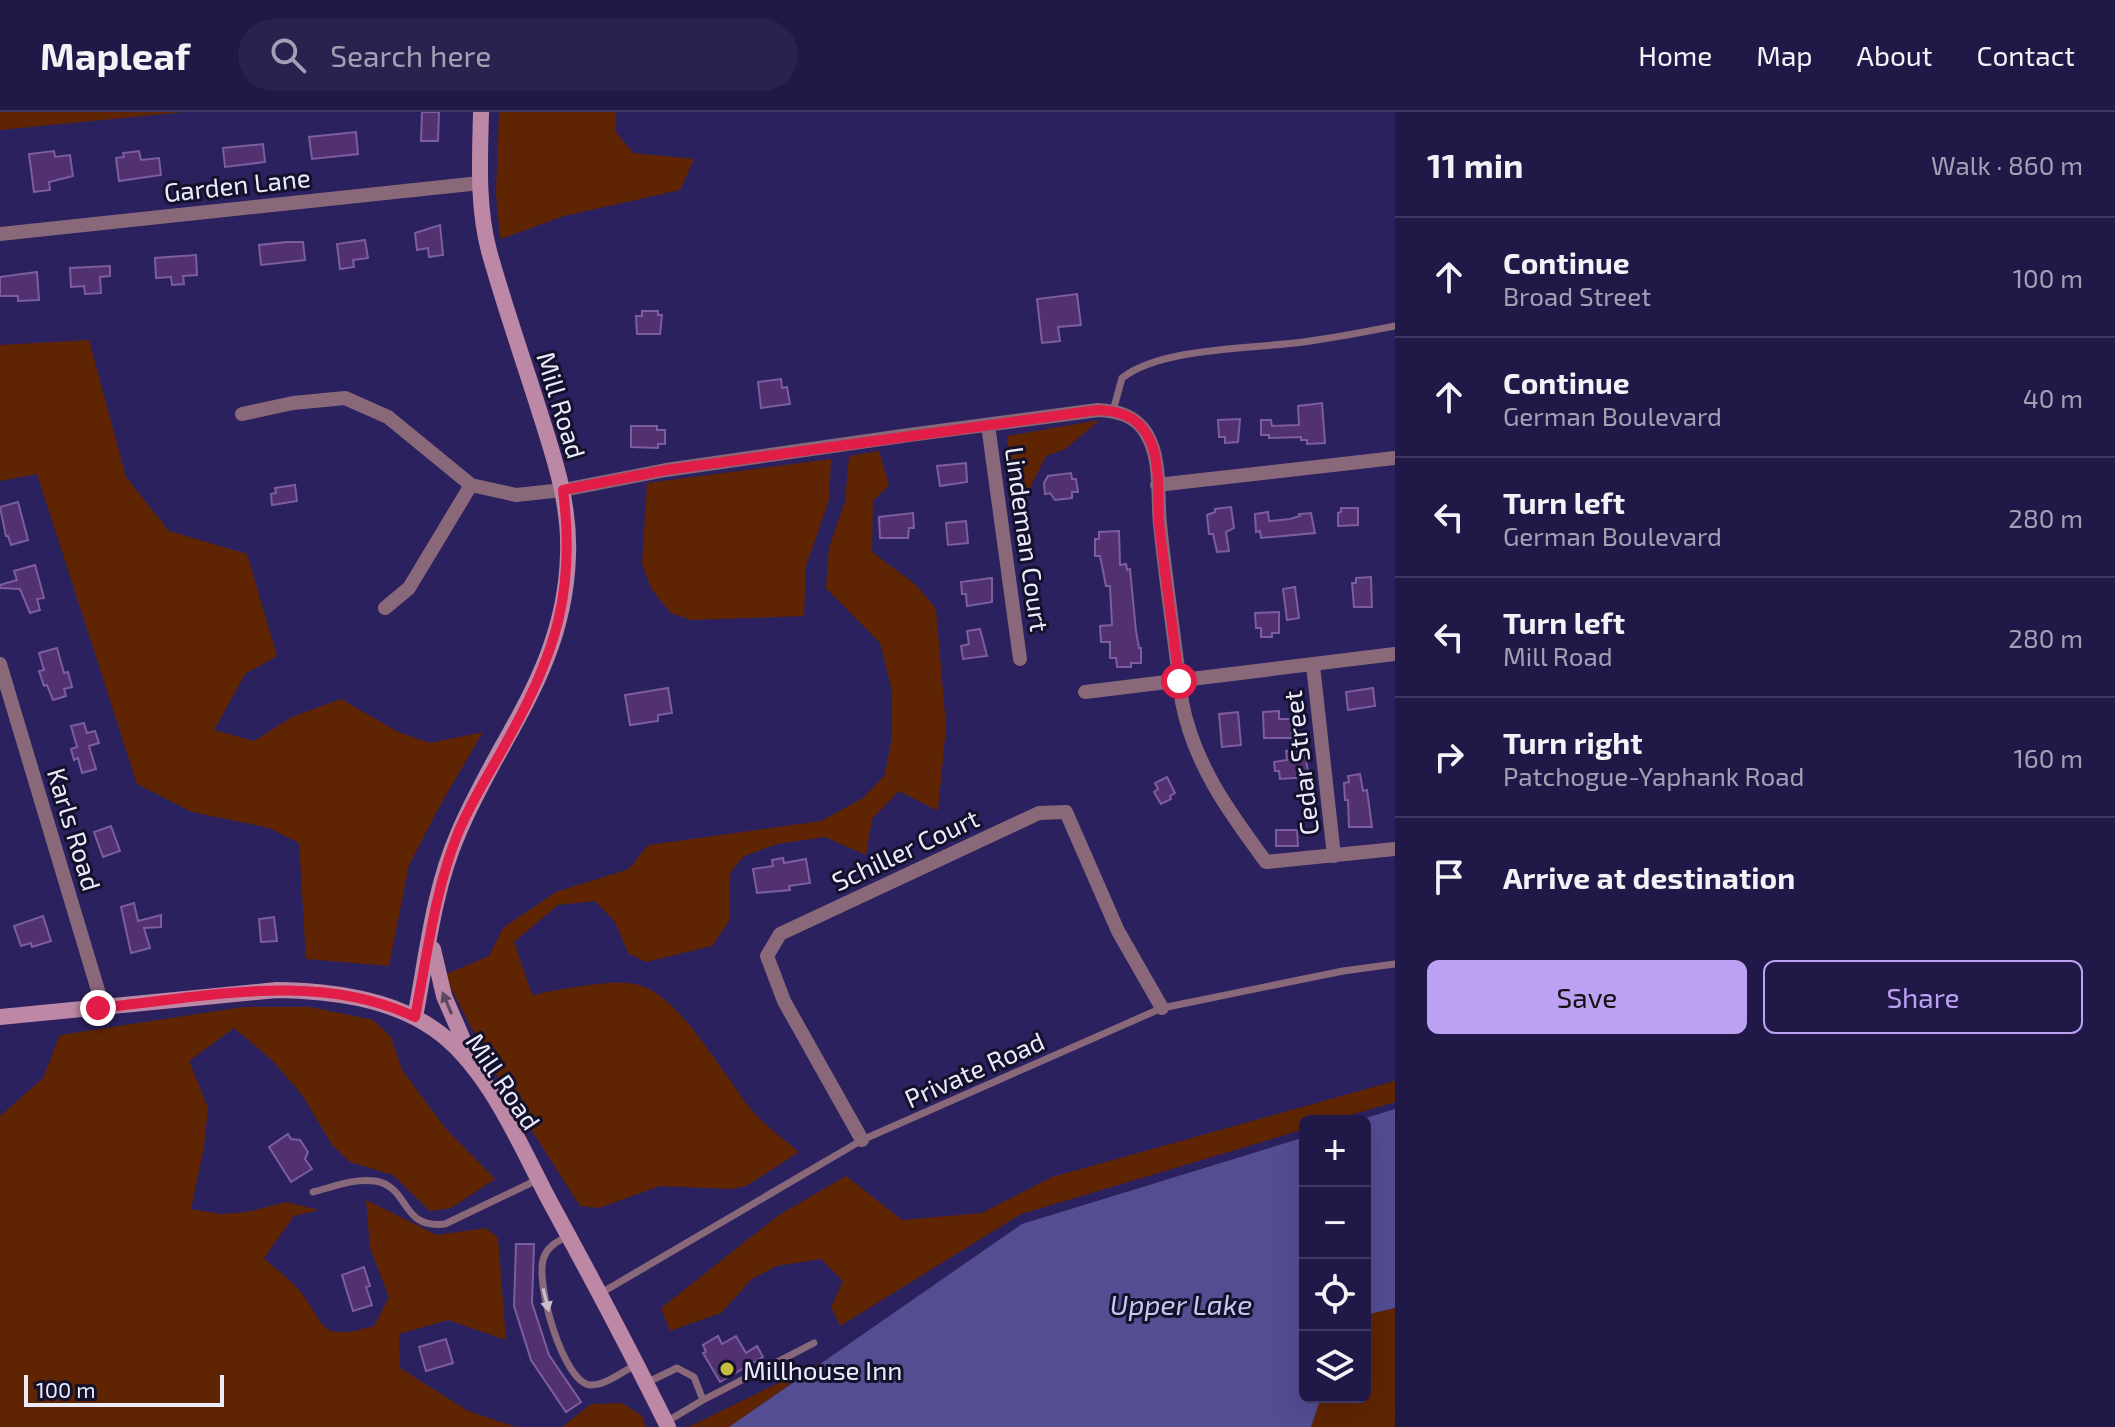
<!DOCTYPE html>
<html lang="en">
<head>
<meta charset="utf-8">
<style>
  :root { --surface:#201947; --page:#28224e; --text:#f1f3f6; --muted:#a2a0b4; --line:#3d3860; --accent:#bca0f2 }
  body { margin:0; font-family:"Exo 2",sans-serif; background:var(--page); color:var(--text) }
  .controls { position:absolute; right:24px; bottom:24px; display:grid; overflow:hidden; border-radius:12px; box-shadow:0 8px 32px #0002 }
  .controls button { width:72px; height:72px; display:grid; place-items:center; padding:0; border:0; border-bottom:2px solid var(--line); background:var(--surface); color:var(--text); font:40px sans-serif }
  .scale { position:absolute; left:24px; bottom:20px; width:200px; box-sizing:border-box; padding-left:8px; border:4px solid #ebecfb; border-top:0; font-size:22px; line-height:28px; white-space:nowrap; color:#ebecfb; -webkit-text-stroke:6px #14112c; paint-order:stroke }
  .stop { position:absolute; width:24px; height:24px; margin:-18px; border:6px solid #e11d48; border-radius:50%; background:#fff }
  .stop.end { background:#e11d48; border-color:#fff; box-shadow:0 2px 8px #0008 }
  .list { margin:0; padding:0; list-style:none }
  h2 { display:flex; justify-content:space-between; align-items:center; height:104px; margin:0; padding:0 32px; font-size:34px }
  h2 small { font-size:26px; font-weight:400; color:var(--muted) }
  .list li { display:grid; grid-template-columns:52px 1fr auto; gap:24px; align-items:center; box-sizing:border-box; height:120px; padding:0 32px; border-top:2px solid var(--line) }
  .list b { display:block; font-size:30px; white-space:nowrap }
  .list p { margin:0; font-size:26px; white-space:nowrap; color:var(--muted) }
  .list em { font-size:26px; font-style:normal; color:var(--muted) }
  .actions { display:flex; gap:16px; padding:24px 32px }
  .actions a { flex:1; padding:18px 0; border:2px solid var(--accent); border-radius:12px; text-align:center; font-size:28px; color:var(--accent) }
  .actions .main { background:var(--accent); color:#111 }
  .icon { flex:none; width:44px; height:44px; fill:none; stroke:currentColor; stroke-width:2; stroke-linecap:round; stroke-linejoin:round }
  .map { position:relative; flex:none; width:1395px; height:1315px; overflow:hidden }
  header { display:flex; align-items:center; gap:48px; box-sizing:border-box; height:112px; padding:0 40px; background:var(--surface); border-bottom:2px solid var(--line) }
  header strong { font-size:38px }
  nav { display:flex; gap:44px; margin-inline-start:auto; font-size:28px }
  .search { width:560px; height:72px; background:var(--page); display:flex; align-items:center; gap:20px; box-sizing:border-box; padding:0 28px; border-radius:44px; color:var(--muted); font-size:30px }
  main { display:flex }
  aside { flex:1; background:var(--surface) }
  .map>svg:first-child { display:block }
  .green { fill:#5f2503 }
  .water { fill:#534d92 }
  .building { fill:#51316f; stroke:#7c5d9e; stroke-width:2 }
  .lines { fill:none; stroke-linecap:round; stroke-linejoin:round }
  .lane { stroke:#89687a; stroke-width:7 }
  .street { stroke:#89687a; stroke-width:14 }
  .secondary { stroke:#bd88a5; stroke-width:16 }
  .oneway { fill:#604762 }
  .oneway2 { fill:#c9bece }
  .route { stroke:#e11d48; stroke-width:10 }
  .poi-dot { fill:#c5bc3d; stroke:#14112c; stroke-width:3 }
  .labels { text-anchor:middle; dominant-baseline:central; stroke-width:6; stroke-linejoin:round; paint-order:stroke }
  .street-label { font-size:26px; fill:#ebecfb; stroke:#14112c }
  .poi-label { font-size:26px; fill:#ebecfb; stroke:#14112c; text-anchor:start }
  .water-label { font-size:28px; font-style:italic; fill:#c7c7ef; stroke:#14112c }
</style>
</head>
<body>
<header>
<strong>Mapleaf</strong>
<div class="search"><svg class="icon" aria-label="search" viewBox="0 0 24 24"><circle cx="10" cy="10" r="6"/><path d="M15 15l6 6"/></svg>Search here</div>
<nav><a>Home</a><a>Map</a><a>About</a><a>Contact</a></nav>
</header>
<main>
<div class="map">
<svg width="1395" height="1315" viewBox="0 0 1395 1315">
  <rect width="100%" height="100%" fill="#2b215f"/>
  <path class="green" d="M0 0H184L0 18Z
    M499 0H616V20L633 41 694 47 680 78 564 104 500 127 496 81Z
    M89 228 126 365 169 419 247 442 277 544 245 562 214 618 254 629 292 605 341 587 398 620 430 631 483 620 443 688 409 753 389 854 306 847 299 731 269 716 192 700 137 672 37 362 0 369V233Z
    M1100 308 1065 337 1046 344 1031 374 1019 411 1007 324Z
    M879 339 889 373 873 389 872 440 916 473 936 497 946 615 938 699 899 679 872 707 866 743 825 725 777 732 744 744 730 761 729 809 712 834 646 850 628 841 615 810 595 789 558 793 514 830 532 883C558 878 610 867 635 872 681 881 726 970 757 1004 769 1017 785 1028 799 1040L746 1074 731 1077 660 1074 599 1096 580 1094 494 959 444 863 489 844 503 816 556 780 629 757 648 733 821 709 863 686 885 663 892 624V579L880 531 826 476 829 435 845 390 849 344Z
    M831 347 829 388 806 454 804 504 691 508 671 501 652 478 642 452 647 371Z
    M243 895H310L373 908 391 925 402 958 446 1017 495 1067 451 1096 430 1099 393 1063 350 1050 332 1033 303 984 272 948 234 916 189 949 208 996 204 1035 191 1097 220 1102 247 1100 286 1090 319 1098 294 1104 264 1146C274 1156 287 1165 297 1176 329 1212 314 1231 374 1214L389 1185 370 1136 366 1088 437 1123 486 1116 498 1126 506 1228 448 1208 399 1222 400 1256 468 1299 516 1315H0V1004L43 966 60 923Z
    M1395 969V990L1331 1009H1305V1017L1021 1102 840 1214 831 1195 843 1169 821 1147 777 1154 752 1167 721 1201 670 1219 661 1196 779 1103 846 1064 902 1108 982 1101 1052 1065Z
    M1395 1196V1315H1311L1321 1285H1365V1203Z
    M822 1250 729 1315H688Z
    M622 1291 642 1304 646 1315H562L591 1292Z"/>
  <path class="water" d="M1395 997V1196L1365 1203V1009H1356Z
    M1305 1025V1285H1321L1311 1315H729L1022 1112Z"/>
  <path class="building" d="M422 0H439L438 29H421Z
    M356 20 358 42 312 47 309 25Z
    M263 32 265 50 225 55 223 36Z
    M54 39 55 45 70 43 73 64 49 70 50 78 34 80 29 42Z
    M139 39 141 48 159 46 161 63 119 69 116 46 124 45 123 41Z
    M440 113 443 143 429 145 428 136 417 138 415 121Z
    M365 128 368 146 353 148 354 155 340 157 337 132Z
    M287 130H303L305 148 261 153 259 133Z
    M196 143 197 163 183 164 184 172 172 173 171 165 156 166 155 146Z
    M110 154V164L100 165 101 181 85 182 84 174 71 175 70 156Z
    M37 160 39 188 18 189V184H0V165Z
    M1077 182 1081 213 1058 215 1060 229 1042 231 1037 187Z
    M642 199H658V203H662L660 222H637L636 204H642Z
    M781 267 782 276 787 275 790 292 761 296 758 270Z
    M1322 291 1325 331 1307 332V328H1301V325L1269 326V323H1261V308H1271L1272 314 1299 313 1298 294Z
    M1240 307 1238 330 1225 331V325H1219L1218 308Z
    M631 314H657V318H665V332H658V336L631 335Z
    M966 351 967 370 940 374 937 354Z
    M1071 361 1072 367H1076L1078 380H1072V386L1055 388 1050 381 1045 382 1044 371 1048 364Z
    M295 373 297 389 272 393 271 382 276 381 275 376Z
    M18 390 28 428 11 433 8 424H6L0 395Z
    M1231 395 1234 416 1226 420 1229 439 1217 440 1213 422H1209L1207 403 1215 400V397Z
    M1341 396H1358V413L1338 414V401L1341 400Z
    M1268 400 1269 409 1290 407 1300 404 1299 402 1311 401 1315 421 1261 426 1260 419 1256 420 1255 402Z
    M913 401 914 416H909L908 426H880L879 405Z
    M966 409 968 431 948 433 946 411Z
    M1119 419 1120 453 1126 452 1127 458 1130 457 1136 519 1139 536H1141V551H1131V555H1117L1116 546H1110V530H1101L1100 514 1112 513 1110 474H1106L1100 444H1095V427H1099V420Z
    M35 453 44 486 37 487 40 498 30 501 20 477 0 476V473L17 468 14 459Z
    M1371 465 1372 495H1354L1352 471H1356V466Z
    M992 466V490L967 494 966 482H962L961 470Z
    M1295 475 1299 506 1287 508 1283 477Z
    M1279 500V521H1272V525H1261V516H1256L1255 501Z
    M980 517 987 544 963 547 961 534 969 532 967 519Z
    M57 536 64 561 68 560 72 575 64 577 66 584 53 588 47 573 44 574 39 559 44 558 39 541Z
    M668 576 672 601 658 603V609L630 613 625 583Z
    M1373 576 1375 594 1348 598 1346 580Z
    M1279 599V607H1291L1292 626H1264L1263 600Z
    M1238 600 1241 633 1222 635 1219 602Z
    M84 611 87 621 95 619 99 631 89 634 96 657 82 661 78 646 74 648 71 637 77 635 71 614Z
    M1304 637 1309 665 1280 667 1279 659H1275L1274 650 1287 648 1286 639Z
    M1360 662 1363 679 1367 678 1372 715H1349L1348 688H1345L1344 671 1349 670 1348 664Z
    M1167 665 1175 681 1170 684 1171 687 1161 692 1154 680 1158 677 1155 671Z
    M111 714 120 739 103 745 94 720Z
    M1276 718H1297L1298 734H1276Z
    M783 746 784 751 806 747 810 771 789 774 790 778 757 781 753 757 773 754 772 748Z
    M134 791 138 809 161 803V815L144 816 150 836 131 841 121 795Z
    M43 804 51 829 32 835 31 831 21 834 14 814Z
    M274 805 277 829 261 830 259 807Z
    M288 1022 291 1027 300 1028 308 1040 305 1047 312 1057 291 1070 269 1035Z
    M516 1132H534L532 1191 549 1243 581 1290 566 1300 531 1248 514 1194Z
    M364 1155 370 1174 366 1175 372 1193 353 1199 342 1163Z
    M718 1224 722 1232 736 1224 746 1241 757 1234 763 1245 720 1270 703 1241 706 1240 703 1233Z
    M446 1227 453 1251 426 1259 419 1235Z"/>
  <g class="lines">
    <path class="lane" d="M1113 299 1122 266C1162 235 1252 237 1303 230 1334 226 1365 220 1395 214
      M313 1080C333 1075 354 1066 375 1069 411 1075 399 1117 445 1112L537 1068
      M567 1124C557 1130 548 1134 544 1145 534 1168 563 1272 591 1273 606 1273 624 1259 637 1252
      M601 1181 862 1028 1162 896 1343 859 1395 852
      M646 1271 677 1256 694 1265 703 1288 666 1310
      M703 1288 814 1231"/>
    <path class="street" d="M0 122 480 71
      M242 302 293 291 345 286 388 305 471 373 516 383 563 378 666 358 909 323 1098 298C1117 299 1135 303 1146 321 1162 347 1157 383 1160 412 1166 471 1175 530 1182 590 1194 652 1229 700 1266 750L1395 737
      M988 313 1020 547
      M1157 373 1395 346
      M385 496 409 476 471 373
      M0 552 103 895
      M1313 553 1334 744
      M1085 580 1395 542
      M862 1028 784 889 767 844 780 822 1039 701 1066 700 1118 819 1162 896"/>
    <path class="secondary" d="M433 837 444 884 471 946
      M0 905 277 878C330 879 390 886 434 917 487 953 520 1033 549 1088 590 1163 630 1238 668 1315
      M415 905C427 844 433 779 458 722 499 624 565 557 568 443 570 393 555 348 540 301 523 247 504 193 489 139 477 94 480 46 481 0"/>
  </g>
  <defs><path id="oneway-solid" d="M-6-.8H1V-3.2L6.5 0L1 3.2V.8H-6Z" transform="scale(2)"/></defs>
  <use class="oneway" href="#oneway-solid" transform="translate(447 891) rotate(-113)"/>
  <use class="oneway2" href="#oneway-solid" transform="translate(546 1188) rotate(76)"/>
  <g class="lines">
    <path class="route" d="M98 896C203 886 315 858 415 905 427 845 434 783 456 726 469 692 490 661 507 629 556 542 576 478 563 378L666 358 1098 298C1117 299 1135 303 1146 321 1162 346 1157 382 1159 411 1165 464 1173 516 1179 569"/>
  </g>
  <circle class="poi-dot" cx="727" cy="1257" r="8"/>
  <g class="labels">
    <g class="street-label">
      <text transform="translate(237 72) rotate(-6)">Garden Lane</text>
      <text transform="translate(562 293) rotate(73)">Mill Road</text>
      <text transform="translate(1028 427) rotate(82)">Lindeman Court</text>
      <text transform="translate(1300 651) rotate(-97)">Cedar Street</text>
      <text transform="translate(75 717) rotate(73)">Karls Road</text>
      <text transform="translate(905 737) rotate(-25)">Schiller Court</text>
      <text transform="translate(974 957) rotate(-24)">Private Road</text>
      <text transform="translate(504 969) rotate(56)">Mill Road</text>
    </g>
    <g class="poi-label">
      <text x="743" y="1257">Millhouse Inn</text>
    </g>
    <g class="water-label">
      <text x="1181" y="1192">Upper Lake</text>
    </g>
  </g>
</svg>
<div class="controls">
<button>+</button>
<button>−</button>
<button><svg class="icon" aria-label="locate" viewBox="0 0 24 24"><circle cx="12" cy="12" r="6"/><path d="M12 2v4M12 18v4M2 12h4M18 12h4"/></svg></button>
<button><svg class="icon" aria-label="layers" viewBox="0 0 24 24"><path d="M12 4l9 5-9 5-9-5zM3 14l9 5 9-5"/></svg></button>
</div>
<div class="scale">100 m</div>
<div class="stop" style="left:1179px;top:569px"></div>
<div class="stop end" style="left:98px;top:896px"></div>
</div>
<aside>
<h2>11 min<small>Walk · 860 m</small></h2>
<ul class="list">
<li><svg class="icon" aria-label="ahead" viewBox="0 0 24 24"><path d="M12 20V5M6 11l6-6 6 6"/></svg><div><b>Continue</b><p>Broad Street</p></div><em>100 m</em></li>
<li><svg class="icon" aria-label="ahead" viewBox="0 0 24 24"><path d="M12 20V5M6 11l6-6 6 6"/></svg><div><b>Continue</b><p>German Boulevard</p></div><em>40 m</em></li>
<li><svg class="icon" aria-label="left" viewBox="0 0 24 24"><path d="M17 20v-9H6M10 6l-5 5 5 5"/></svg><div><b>Turn left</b><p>German Boulevard</p></div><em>280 m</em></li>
<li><svg class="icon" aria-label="left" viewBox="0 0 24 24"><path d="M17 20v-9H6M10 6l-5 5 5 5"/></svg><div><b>Turn left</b><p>Mill Road</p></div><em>280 m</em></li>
<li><svg class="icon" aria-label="right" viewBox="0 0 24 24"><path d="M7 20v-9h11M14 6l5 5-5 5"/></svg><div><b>Turn right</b><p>Patchogue-Yaphank Road</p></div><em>160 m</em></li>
<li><svg class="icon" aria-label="arrive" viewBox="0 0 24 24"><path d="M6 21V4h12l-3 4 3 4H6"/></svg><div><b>Arrive at destination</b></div></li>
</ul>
<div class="actions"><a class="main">Save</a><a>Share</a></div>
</aside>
</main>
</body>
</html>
